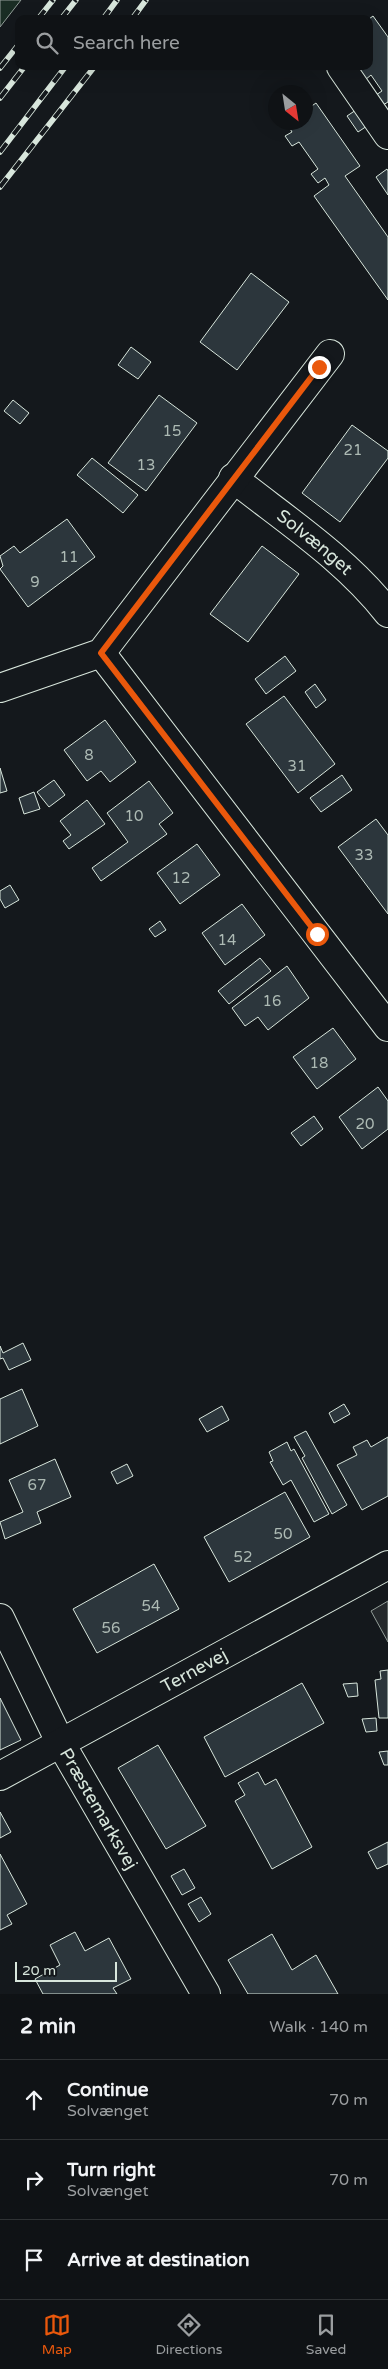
<!DOCTYPE html>
<html lang="en">
<head>
<meta charset="utf-8">
<style>
  :root { --surface:#0f1215; --page:#181b1e; --text:#f1f3f6; --muted:#9b9ea0; --line:#2f3234; --accent:#ea580c }
  body { margin:0; font-family:"Varela Round",sans-serif; background:var(--page); color:var(--text) }
  .compass { position:absolute; left:268px; top:85px; width:45px; height:45px; border-radius:50%; background:var(--surface); box-shadow:0 5px 20px #0002; rotate:150deg }
  .scale { position:absolute; left:15px; bottom:12px; width:102px; box-sizing:border-box; padding-left:5px; border:2px solid #d8e6dc; border-top:0; font-size:14px; line-height:18px; white-space:nowrap; color:#d8e6dc; -webkit-text-stroke:4px #14181c; paint-order:stroke }
  .stop { position:absolute; width:15px; height:15px; margin:-11px; border:4px solid #ea580c; border-radius:50%; background:#fff }
  .stop.end { background:#ea580c; border-color:#fff; box-shadow:0 1px 5px #0008 }
  .list { margin:0; padding:0; list-style:none }
  h2 { display:flex; justify-content:space-between; align-items:center; height:65px; margin:0; padding:0 20px; font-size:21px }
  h2 small { font-size:16px; font-weight:400; color:var(--muted) }
  .list li { display:grid; grid-template-columns:32px 1fr auto; gap:15px; align-items:center; box-sizing:border-box; height:80px; padding:0 20px; border-top:1px solid var(--line) }
  .list b { display:block; font-size:19px; white-space:nowrap }
  .list p { margin:0; font-size:16px; white-space:nowrap; color:var(--muted) }
  .list em { font-size:16px; font-style:normal; color:var(--muted) }
  .icon { flex:none; width:28px; height:28px; fill:none; stroke:currentColor; stroke-width:2; stroke-linecap:round; stroke-linejoin:round }
  .map { position:relative; flex:none; width:388px; height:1994px; overflow:hidden }
  .search { position:absolute; background:var(--surface); box-shadow:0 5px 20px #0002; left:15px; right:15px; top:15px; height:55px; display:flex; align-items:center; gap:12px; box-sizing:border-box; padding:0 18px; border-radius:10px; color:var(--muted); font-size:19px }
  .sheet { height:305px; background:var(--surface) }
  nav { display:flex; justify-content:space-around; align-items:center; box-sizing:border-box; height:70px; border-top:1px solid var(--line); background:var(--surface); font-size:14px; color:var(--muted) }
  nav a { display:grid; justify-items:center; gap:2px }
  nav .on { color:var(--accent) }
  .map>svg:first-child { display:block }
  .green { fill:#1a2d24; stroke:#939e99 }
  .parking { fill:#24282b; stroke:#939e99 }
  .building { fill:#2c363c; stroke:#d8e6dc }
  .lines { fill:none; stroke-linecap:round; stroke-linejoin:round }
  .minor-casing { stroke:#d8e6dc; stroke-width:30 }
  .minor { stroke:#14181c; stroke-width:28 }
  .rail-casing { stroke:#d8e6dc; stroke-width:5.5 }
  .rail { stroke:#14181c; stroke-width:4; stroke-dasharray:11; stroke-linecap:butt }
  .route { stroke:#ea580c; stroke-width:6 }
  .labels { text-anchor:middle; dominant-baseline:central; stroke-width:4; stroke-linejoin:round; paint-order:stroke }
  .number-label { font-size:15px; fill:#adbab4 }
  .street-label { font-size:18px; fill:#d8e6dc; stroke:#14181c }
</style>
</head>
<body>
<div class="map">
<svg width="388" height="1994" viewBox="0 0 388 1994">
  <rect width="100%" height="100%" fill="#14181c"/>
  <path class="green" d="M0 0H21L0 27Z"/>
  <path class="parking" d="M388 1601V1642L371 1611Z"/>
  <path class="building" d="M373 16 388 37V102L383 105 376 95 382 91 371 75 365 80 358 69 363 66H369V19Z
    M316 103 360 166 345 176 388 237V300L314 196 329 185 325 178 318 183 311 174 318 169 299 142 292 146 285 136 292 132 287 124 306 122V110Z
    M359 108 370 124 358 132 347 116Z
    M387 169 388 171V195L376 177Z
    M251 273 289 302 237 370 200 342Z
    M131 347 151 362 138 379 118 365Z
    M159 395 197 423 146 491 108 463Z
    M13 400 29 413 20 424 4 411Z
    M352 425 388 451V458L340 522 302 493Z
    M92 458 138 495 123 513 77 475Z
    M67 519 95 557 28 607 0 569 3 566 0 556 14 546 20 553Z
    M262 546 299 574 248 642 210 614Z
    M285 656 296 671 266 694 255 679Z
    M315 684 326 700 316 708 305 692Z
    M284 696 335 764 298 793 246 724Z
    M105 720 136 762 110 782 101 771 87 781 64 750Z
    M0 768 7 791 0 793Z
    M342 775 352 790 321 812 310 798Z
    M54 780 65 795 49 807 37 792Z
    M149 781 173 813 159 824 167 834 101 881 92 868 128 842 107 813Z
    M34 792 40 809 24 814 19 798Z
    M87 800 105 824 69 849 63 841 71 835 60 821Z
    M376 819 388 835V914L338 847Z
    M197 844 220 875 180 904 157 873Z
    M10 885 19 900 5 908 0 899V891Z
    M242 904 265 935 225 965 202 933Z
    M160 921 166 930 155 937 149 929Z
    M260 958 271 971 229 1004 218 991Z
    M287 966 309 998 268 1030 258 1017 245 1026 232 1008Z
    M333 1028 356 1059 317 1089 293 1057Z
    M378 1087 388 1101V1129L362 1149 339 1117Z
    M314 1116 323 1129 301 1146 291 1133Z
    M23 1343 31 1360 9 1370 3 1358 0 1359V1346L3 1353Z
    M22 1389 38 1426 0 1444V1399Z
    M344 1404 350 1414 334 1423 329 1413Z
    M222 1406 229 1420 207 1432 199 1419Z
    M306 1431 347 1505 332 1514 302 1458 305 1456 294 1437Z
    M388 1437V1496L362 1510 337 1465 357 1455 353 1447 367 1440 371 1447Z
    M287 1442 291 1451 294 1449 329 1514 314 1522 291 1480 283 1485 270 1462 273 1461 269 1452Z
    M55 1459 71 1497 37 1512 41 1523 5 1539 0 1522 23 1512 9 1480Z
    M127 1464 133 1476 117 1484 111 1472Z
    M285 1492 310 1537 229 1582 204 1537Z
    M154 1564 179 1609 97 1653 73 1609Z
    M388 1670V1718H379L375 1680 381 1679 380 1671Z
    M302 1683 324 1723 225 1777 204 1737Z
    M357 1683 358 1696 348 1697 343 1684Z
    M0 1698 21 1740 0 1750Z
    M376 1718 377 1731 366 1732 362 1719Z
    M158 1745 206 1826 166 1849 118 1768Z
    M388 1751V1765H384L379 1752Z
    M258 1772 265 1785 276 1779 312 1847 272 1869 235 1801 245 1795 238 1783Z
    M0 1812 11 1832 0 1838Z
    M388 1842V1864L377 1869 368 1852Z
    M0 1854 27 1904 7 1915 12 1924 0 1930Z
    M184 1869 195 1888 182 1895 171 1876Z
    M201 1897 211 1914 199 1922 188 1904Z
    M75 1932 85 1951 109 1938 131 1979 113 1988 117 1994H43L35 1979 60 1965 50 1945Z
    M272 1934 292 1970 316 1955 338 1994H248L228 1960Z"/>
  <g class="lines">
    <g class="minor-casing">
      <g id="minor">
        <path d="M341 67 388 135"/>
        <path id="s1" d="M233 478C286 520 346 559 388 613"/>
        <path d="M101 653 388 1027"/>
        <path d="M0 688 101 653 330 354"/>
        <path id="s2" d="M0 1618 60 1742 206 1994"/>
        <path id="s3" d="M0 1776 388 1565"/>
      </g>
    </g>
    <use href="#minor" class="minor"/>
    <g class="rail-casing">
      <path id="rail" d="M38 19 53 0
        M61 19 76 0
        M103 19 117 0
        M132 19 146 0
        M0 68 19 44
        M0 98 25 66
        M0 152 66 66
        M0 187 95 66"/>
    </g>
    <use href="#rail" class="rail"/>
  </g>
  <g class="lines">
    <path class="route" d="M317 934 101 653 319 367"/>
  </g>
  <g class="labels">
    <g class="number-label">
      <text x="172" y="431">15</text>
      <text x="353" y="450">21</text>
      <text x="146" y="465">13</text>
      <text x="69" y="557">11</text>
      <text x="35" y="582">9</text>
      <text x="89" y="755">8</text>
      <text x="297" y="766">31</text>
      <text x="134" y="816">10</text>
      <text x="364" y="855">33</text>
      <text x="181" y="878">12</text>
      <text x="227" y="940">14</text>
      <text x="272" y="1001">16</text>
      <text x="319" y="1063">18</text>
      <text x="365" y="1124">20</text>
      <text x="37" y="1485">67</text>
      <text x="283" y="1534">50</text>
      <text x="243" y="1557">52</text>
      <text x="151" y="1606">54</text>
      <text x="111" y="1628">56</text>
    </g>
    <g class="street-label">
      <text stroke="none"><textPath href="#s1" startOffset="104">Solvænget</textPath></text>
      <text stroke="none"><textPath href="#s3" startOffset="221">Ternevej</textPath></text>
      <text stroke="none"><textPath href="#s2" startOffset="215">Præstemarksvej</textPath></text>
    </g>
  </g>
</svg>
<svg class="compass" viewBox="-18 -18 36 36"><path d="M0-13l5 13h-10z" fill="#e53935"/><path d="M0 13l5-13h-10z" fill="#9b9ea0"/></svg>
<div class="scale">20 m</div>
<div class="stop" style="left:317px;top:934px"></div>
<div class="stop end" style="left:319px;top:367px"></div>
<div class="search"><svg class="icon" aria-label="search" viewBox="0 0 24 24"><circle cx="10" cy="10" r="6"/><path d="M15 15l6 6"/></svg>Search here</div>
</div>
<section class="sheet">
<h2>2 min<small>Walk · 140 m</small></h2>
<ul class="list">
<li><svg class="icon" aria-label="ahead" viewBox="0 0 24 24"><path d="M12 20V5M6 11l6-6 6 6"/></svg><div><b>Continue</b><p>Solvænget</p></div><em>70 m</em></li>
<li><svg class="icon" aria-label="right" viewBox="0 0 24 24"><path d="M7 20v-9h11M14 6l5 5-5 5"/></svg><div><b>Turn right</b><p>Solvænget</p></div><em>70 m</em></li>
<li><svg class="icon" aria-label="arrive" viewBox="0 0 24 24"><path d="M6 21V4h12l-3 4 3 4H6"/></svg><div><b>Arrive at destination</b></div></li>
</ul>
</section>
<nav>
<a class="on"><svg class="icon" aria-label="map" viewBox="0 0 24 24"><path d="M3 6l6-2 6 2 6-2v14l-6 2-6-2-6 2zM9 4v14M15 6v14"/></svg>Map</a>
<a><svg class="icon" aria-label="directions" viewBox="0 0 24 24"><path d="M12 3l9 9-9 9-9-9zM9 14v-3h6M13 9l2 2-2 2"/></svg>Directions</a>
<a><svg class="icon" aria-label="saved" viewBox="0 0 24 24"><path d="M7 4h10v16l-5-4-5 4z"/></svg>Saved</a>
</nav>
</body>
</html>
